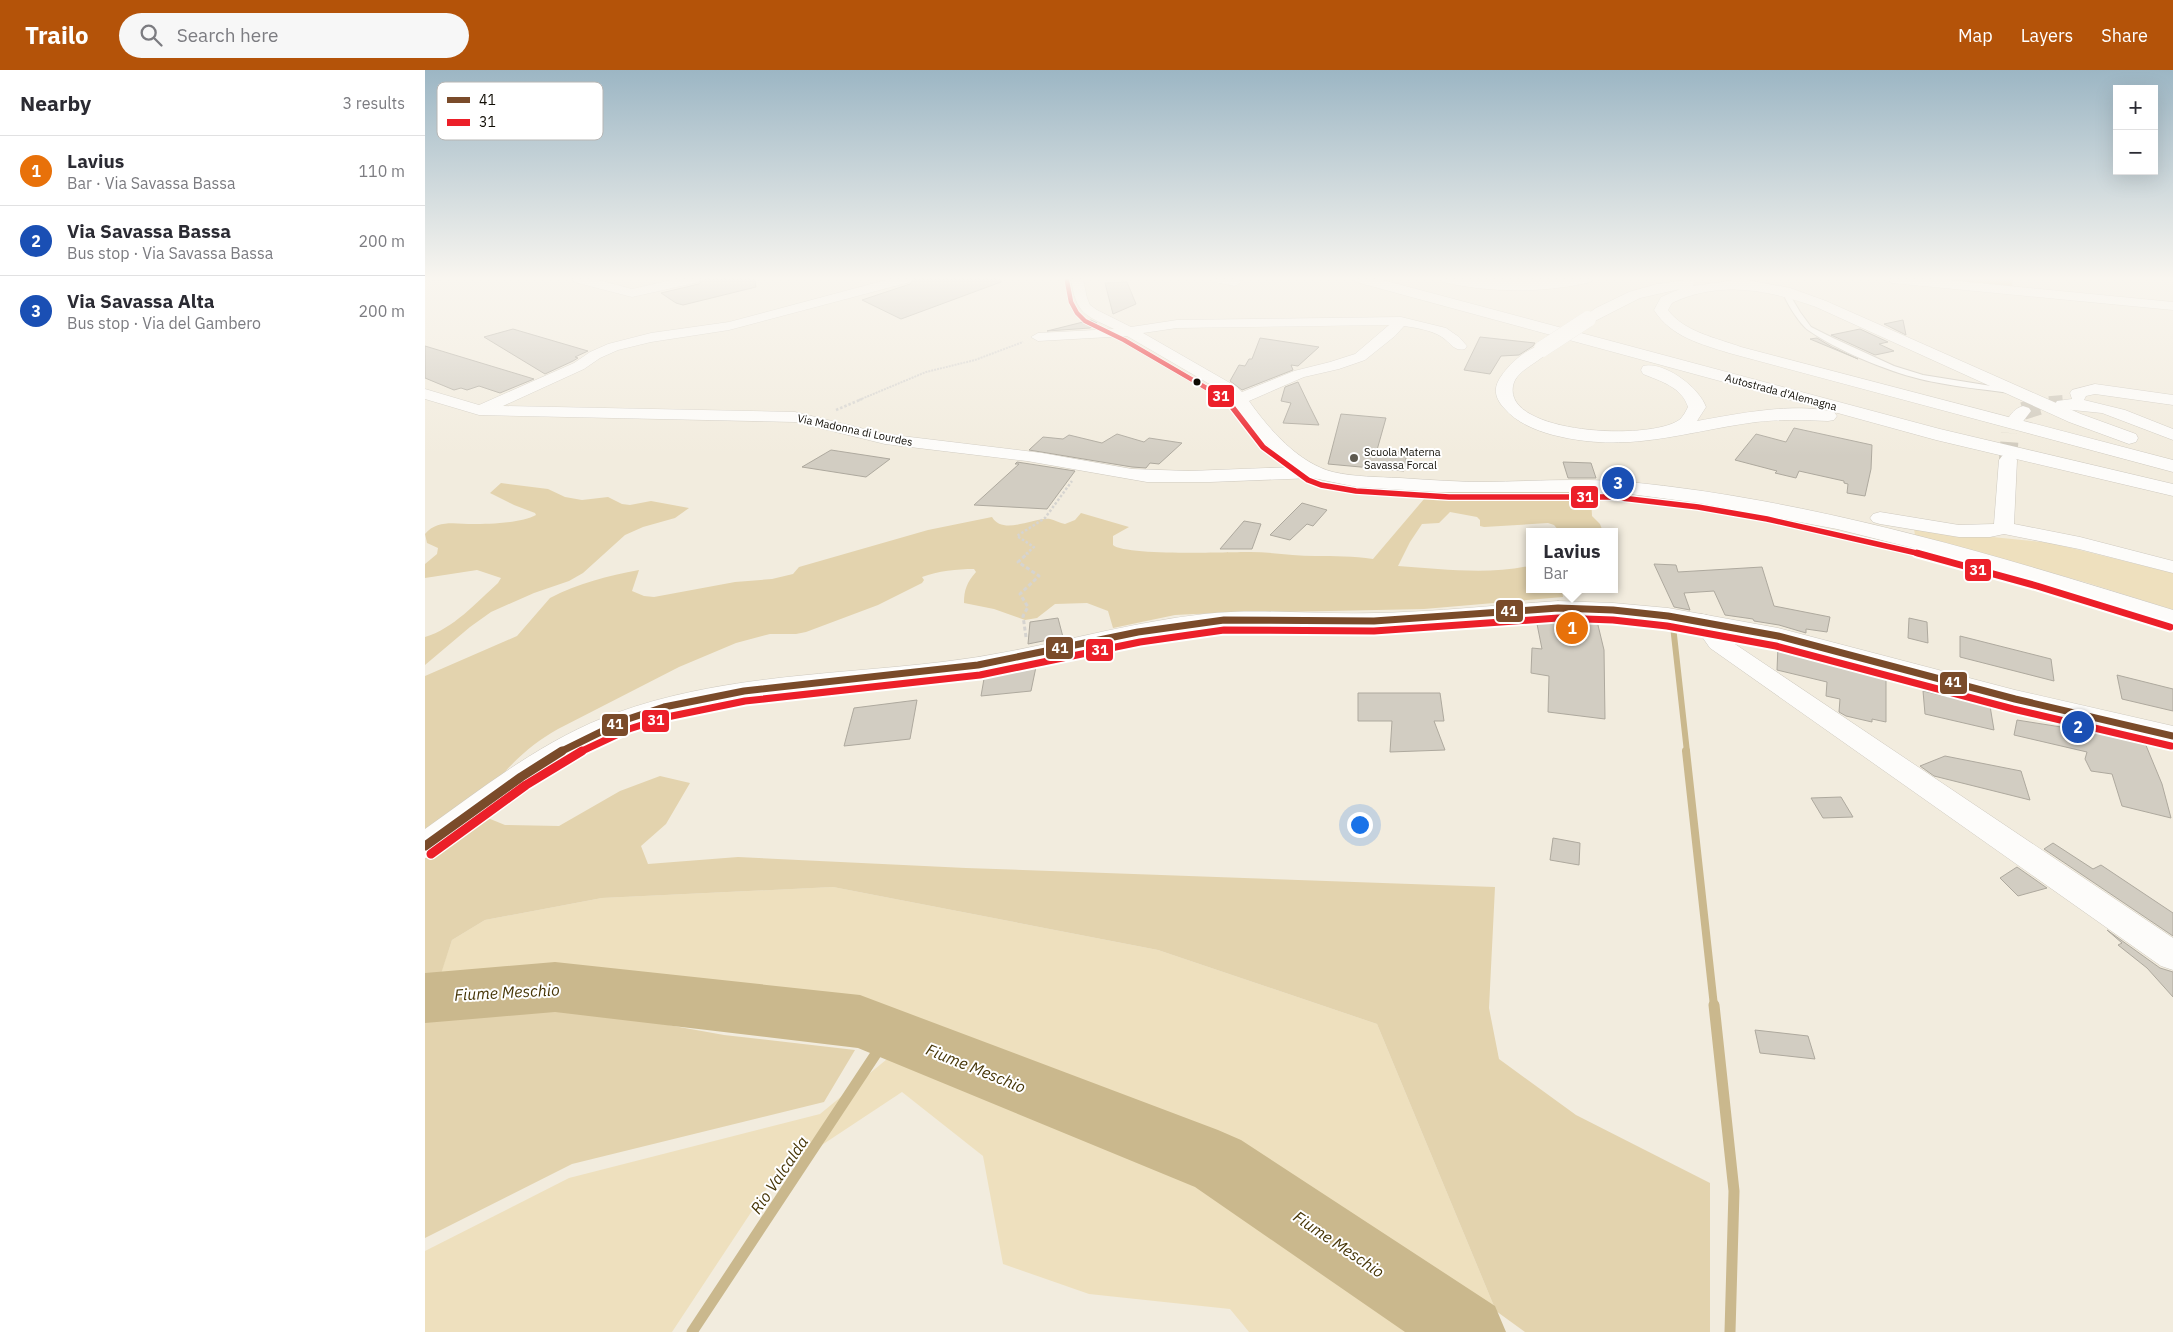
<!DOCTYPE html>
<html lang="en">
<head>
<meta charset="utf-8">
<style>
  :root { --surface:#fff; --page:#f7f7f7; --text:#2b2b33; --muted:#7c7c81; --line:#e1e1e2; --accent:#b45309 }
  body { margin:0; font-family:"IBM Plex Sans",sans-serif; background:var(--page); color:var(--text) }
  .controls { position:absolute; right:15px; top:15px; display:grid; overflow:hidden; border-radius:0px; box-shadow:0 5px 20px #0002 }
  .controls button { width:45px; height:45px; display:grid; place-items:center; padding:0; border:0; border-bottom:1px solid var(--line); background:var(--surface); color:var(--text); font:25px sans-serif }
  .you { position:absolute; left:934px; top:754px; width:18px; height:18px; margin:-12px; border:4px solid #fff; border-radius:50%; background:#1a73e8; box-shadow:0 0 0 8px #1a73e833 }
  .badge { display:grid; place-items:center; width:32px; height:32px; border-radius:50%; background:var(--accent); color:#fff; font-size:16px; font-weight:700 }
  .pin { position:absolute; translate:-50% -50%; border:2px solid #fff; box-shadow:0 1px 5px #0006 }
  .popup { position:absolute; left:1101px; top:458px; width:92px; height:65px; box-sizing:border-box; display:grid; place-content:center; border-radius:0px; background:var(--surface); filter:drop-shadow(0 1px 4px #0005); font-size:16px; white-space:nowrap; color:var(--muted) }
  .popup b { font-size:19px; color:var(--text) }
  .popup::after { content:''; position:absolute; left:50%; top:100%; margin-left:-10px; border:10px solid transparent; border-top-color:var(--surface) }
  .list { margin:0; padding:0; list-style:none }
  h2 { display:flex; justify-content:space-between; align-items:center; height:65px; margin:0; padding:0 20px; font-size:21px }
  h2 small { font-size:16px; font-weight:400; color:var(--muted) }
  .list li { display:grid; grid-template-columns:32px 1fr auto; gap:15px; align-items:center; box-sizing:border-box; height:70px; padding:0 20px; border-top:1px solid var(--line) }
  .list b { display:block; font-size:19px; white-space:nowrap }
  .list p { margin:0; font-size:16px; white-space:nowrap; color:var(--muted) }
  .list em { font-size:16px; font-style:normal; color:var(--muted) }
  .icon { flex:none; width:28px; height:28px; fill:none; stroke:currentColor; stroke-width:2; stroke-linecap:round; stroke-linejoin:round }
  .map { position:relative; flex:none; width:1748px; height:1262px; overflow:hidden }
  header { display:flex; align-items:center; gap:30px; box-sizing:border-box; height:70px; padding:0 25px; background:var(--accent); color:#fff }
  header strong { font-size:24px }
  nav { display:flex; gap:28px; margin-inline-start:auto; font-size:18px }
  .search { width:350px; height:45px; background:var(--page); display:flex; align-items:center; gap:12px; box-sizing:border-box; padding:0 18px; border-radius:28px; color:var(--muted); font-size:19px }
  main { display:flex }
  aside { flex:1; background:var(--surface) }
  .map>svg:first-child { display:block }
  .green { fill:#eee0be }
  .forest { fill:#e3d3ae }
  .lines { fill:none; stroke-linecap:round; stroke-linejoin:round }
  .stream-far2 { stroke:#cab88d; stroke-width:6 }
  .stream-far1 { stroke:#cab88d; stroke-width:8 }
  .stream { stroke:#cab88d; stroke-width:11 }
  .river { fill:#cab88d; fill-rule:evenodd }
  .building { fill:#d2cdc2; stroke:#aea99e }
  .street-tunnel { stroke:#d0cabd; stroke-width:18; stroke-dasharray:18 9; stroke-linecap:butt }
  .lane-casing { stroke:#cec9bf; stroke-width:2 }
  .street-casing { stroke:#cec9bf; stroke-width:1 }
  .primary-casing { stroke:#cec9bf; stroke-width:1 }
  .highway-casing { stroke:#cec9bf; stroke-width:1 }
  .path-far2 { stroke:#d6d4d0; stroke-width:2; stroke-dasharray:2 1; stroke-linecap:butt }
  .path-far1 { stroke:#d6d4d0; stroke-width:2.5; stroke-dasharray:2.5 2; stroke-linecap:butt }
  .path { stroke:#d6d4d0; stroke-width:3; stroke-dasharray:4 2.5; stroke-linecap:butt }
  .lane { fill:#fdfcfa; fill-rule:evenodd }
  .street { fill:#fdfcfa; fill-rule:evenodd }
  .primary { fill:#fdfcfa; fill-rule:evenodd }
  .highway { fill:#fdfcfa; fill-rule:evenodd }
  .highway-bridge-casing { stroke:#cec9bf; stroke-width:16; stroke-linecap:butt }
  .highway-bridge { stroke:#fdfcfa; stroke-width:16 }
  .bus-1-far1-casing { stroke:#fff; stroke-width:11 }
  .bus-1-casing { stroke:#fff; stroke-width:12 }
  .bus-2-far3-casing { stroke:#fff; stroke-width:6 }
  .bus-2-far2-casing { stroke:#fff; stroke-width:8 }
  .bus-2-far1-casing { stroke:#fff; stroke-width:11 }
  .bus-2-casing { stroke:#fff; stroke-width:12 }
  .bus-1-far1 { stroke:#7a4b2a; stroke-width:7 }
  .bus-1 { stroke:#7a4b2a; stroke-width:9 }
  .bus-2-far3 { stroke:#ec1f29; stroke-width:4.5 }
  .bus-2-far2 { stroke:#ec1f29; stroke-width:5.5 }
  .bus-2-far1 { stroke:#ec1f29; stroke-width:7 }
  .bus-2 { stroke:#ec1f29; stroke-width:9 }
  .bus-dot { fill:#0f0c04; stroke:#fff; stroke-width:2 }
  .poi-dot { fill:#5e5a50; stroke:#fff; stroke-width:2 }
  .labels { text-anchor:middle; dominant-baseline:central; stroke-width:4; stroke-linejoin:round; paint-order:stroke }
  .far-street-label { font-size:11px; fill:#0f0c04; stroke:#fff }
  .far-poi-label { font-size:11px; fill:#0f0c04; stroke:#fff; text-anchor:start }
  .near-water-label { font-size:16px; font-style:italic; fill:#463506; stroke:#fff }
  .key { fill:#fff; stroke:#b7b6b4; stroke-width:1 }
  .key-label { font-size:14px; fill:#0f0c04 }
  .line-badge { stroke:#fff; stroke-width:2 }
  .badge-label { font-size:14px; text-anchor:middle; font-weight:bold; fill:#fff }
</style>
</head>
<body>
<header>
<strong>Trailo</strong>
<div class="search"><svg class="icon" aria-label="search" viewBox="0 0 24 24"><circle cx="10" cy="10" r="6"/><path d="M15 15l6 6"/></svg>Search here</div>
<nav><a>Map</a><a>Layers</a><a>Share</a></nav>
</header>
<main>
<aside>
<h2>Nearby<small>3 results</small></h2>
<ul class="list">
<li><span class="badge" style="background:#e8710a">1</span><div><b>Lavius</b><p>Bar · Via Savassa Bassa</p></div><em>110 m</em></li>
<li><span class="badge" style="background:#1a4fb4">2</span><div><b>Via Savassa Bassa</b><p>Bus stop · Via Savassa Bassa</p></div><em>200 m</em></li>
<li><span class="badge" style="background:#1a4fb4">3</span><div><b>Via Savassa Alta</b><p>Bus stop · Via del Gambero</p></div><em>200 m</em></li>
</ul>
</aside>
<div class="map">
<svg width="1748" height="1262" viewBox="0 0 1748 1262">
  <rect width="100%" height="100%" fill="#f2ecde"/>
  <path class="green" d="M1489 459 1626 473 1748 503V540L1663 513 1490 465Z
    M408 817 733 880 952 954 1071 1241 799 1067 475 945 428 931 126 900 13 911 27 870 60 850 177 828Z
    M467 985 782 1108 1010 1262H824L805 1239 664 1224 578 1194 558 1086 477 1022 350 1106 247 1262H0V1181L144 1108 395 1044Z"/>
  <path class="forest" d="M1482 209H1588L1587 215 1589 218Z
    M76 413 123 419 140 427 157 430 183 427 197 434 205 435 226 431 264 438 250 448 218 457 200 465 158 503 144 511 109 523 66 542 45 557 0 595V567C28 559 52 532 73 513L76 508 52 500 0 508V494L12 484 13 478 2 473 0 464C12 449 32 454 48 454 64 454 97 453 111 445L110 443 89 435 65 423Z
    M1001 419 1068 422 1157 420 1166 426 1167 446 1175 454 1178 462H1135L1129 455 1123 453 1059 457 1055 456V450L1052 447 1025 442 1014 453 997 454 985 472 973 496C1016 499 1062 505 1104 496V519H1137L1138 527 999 539 769 544 750 545 688 558 683 541 662 533 630 534 612 548 600 550 569 539 539 533C539 520 542 512 551 502L549 499C532 499 513 501 497 507L499 510 497 513 453 535 381 562 371 564H345L311 573 254 597 133 659C97 679 72 708 48 742L80 755 134 756 195 721 235 706 265 713 241 754 216 776 223 794 313 787 541 798 1070 817 1064 938 1074 989 1151 1045 1285 1113V1262H1100L1071 1241 952 954 733 880 408 817 177 828 60 850 27 870 1 950 126 934 299 965 430 980 399 1032 147 1094 0 1168V606L92 566 125 528C153 513 183 506 214 500L207 521 219 526 229 527 310 512 347 509 368 504 374 497 503 460 567 447C578 466 609 447 625 449 629 450 635 453 640 454L650 450 656 443 704 457 688 466V475C700 486 803 482 825 482 847 482 869 486 890 486 910 486 928 486 948 489L999 429Z"/>
  <g class="lines">
    <path class="stream-far2" d="M1248 556 1262 682"/>
    <path class="stream-far1" d="M1261 681 1289 936"/>
    <path class="stream" d="M1289 935 1309 1121 1305 1262
      M267 1262 464 964"/>
    <path class="river" d="M130 892 435 925 793 1060 816 1070 1070 1236 1081 1262H980L770 1117 433 978 130 942 0 953V903Z"/>
  </g>
  <path class="building" d="M278 209H330L331 217 258 235 251 233 236 223 274 214Z
    M489 209H576V212L476 249 437 230 485 214Z
    M702 212 711 234 688 244 680 213Z
    M666 250 672 253 665 258 622 261Z
    M1478 250 1481 265 1459 254Z
    M88 259 163 281 150 287 153 288 148 291 120 304 59 267Z
    M1435 259 1463 272 1454 274 1469 281 1450 285 1406 265Z
    M1055 267 1110 273 1108 276 1094 285 1076 286 1065 304 1039 300Z
    M835 268 894 277 873 296 866 295 868 300 817 320 805 311 814 295 820 296 824 289H827Z
    M1392 268 1407 277 1433 289 1385 269Z
    M0 276 109 309 75 323 54 316 42 320 36 318 29 320 0 308Z
    M873 312 884 335 894 355 858 353 866 333 856 331 860 317Z
    M916 344 961 348 952 380 982 382 979 401 903 394Z
    M1369 358 1447 375 1446 399 1440 426 1422 423 1423 414 1419 413V411L1374 401 1371 408 1350 403 1352 401 1310 390 1331 364 1361 372Z
    M692 364 719 372 724 368 757 373 734 394 725 393 721 398 707 397 604 380 618 367 638 369 644 365 677 373Z
    M406 380 465 389 441 407 377 397Z
    M592 392 650 401 622 439 549 435 594 394H590Z
    M1138 392 1166 393 1171 408H1143Z
    M877 433 902 440 888 456 882 454 865 470 845 465Z
    M819 451 836 454 827 479H795Z
    M1229 494 1251 495 1253 502 1337 497 1349 536 1405 547 1402 562 1381 559V563L1354 555 1329 551 1328 549 1300 545 1289 521 1259 523 1265 540 1249 537Z
    M633 548 638 567 603 574 605 552Z
    M1484 548 1502 552 1503 573 1483 568Z
    M1111 549 1172 551 1179 580 1180 649 1123 642 1124 606 1106 603 1107 578 1117 579Z
    M1535 566 1626 589 1629 611 1535 587Z
    M1353 576 1383 584V587L1407 592V594L1461 606V652L1447 649V652L1421 646 1414 642 1415 629 1401 626 1402 612 1352 600Z
    M612 592 606 621 556 626 560 603Z
    M1692 605 1748 619V641L1697 629Z
    M1498 621 1565 636 1569 660 1500 644Z
    M933 623H1015L1019 651H1009L1020 680 965 682 967 651H933Z
    M492 630 485 669 419 676 429 638Z
    M1592 650 1680 664 1720 673 1737 714 1746 748 1697 736 1687 704 1666 701 1660 689 1662 682 1589 665Z
    M1520 686 1596 701 1605 730 1509 706 1495 696Z
    M1416 727 1428 747 1398 748 1386 728Z
    M1128 768 1155 773 1154 795 1125 790Z
    M1628 773 1668 799 1676 795 1748 843V866L1619 779Z
    M1592 797 1622 818 1593 826 1575 808Z
    M1682 860 1735 898 1748 902V927L1722 898 1693 875 1697 873Z
    M1330 960 1383 966 1390 989 1335 983Z"/>
  <g class="lines">
    <path class="street-tunnel" d="M1598 341 1614 336 1638 334
      M1583 390 1585 363"/>
    <g class="lane-casing">
      <path id="lane" d="M1358 220H1362L1375 242 1386 257 1408 268 1469 296 1498 305 1585 319 1589 321 1585 323C1555 319 1524 316 1495 309 1462 301 1411 280 1383 260 1375 254 1358 229 1358 220Z"/>
    </g>
    <g class="street-casing">
      <path id="street" d="M147 209H170L207 219 251 209H276L274 212 207 227 149 212Z
        M465 209H487L485 212 304 260 226 272 193 280 175 288 159 299 78 336 370 342 460 364 617 383 707 399 764 401 870 397 833 368 800 323 702 266 613 271 606 267 613 263 689 259C660 245 651 244 646 209H658L662 228 665 235 672 240 706 257 752 250 976 247 1021 258 1034 267 1042 276 1040 279C1029 282 1026 273 1017 267 1006 260 992 258 979 256L970 266 940 290 914 299 879 307 824 331C844 359 873 393 908 402 930 407 953 407 975 408 1004 410 1034 412 1063 412 1110 411 1157 408 1204 412 1389 430 1571 485 1748 540V554L1540 491 1412 459 1274 433 1205 424 1156 422H1012L932 417 888 408 785 412H722L602 391 460 374 370 352 54 345 0 329V319L54 335 149 293 165 282 183 274 226 263 304 252ZM964 255 930 284 905 292 869 301 817 322 812 317 718 263 752 258Z
        M788 209H815L816 212 810 216 790 212Z
        M1461 209H1512L1748 232V240L1467 213Z
        M1670 314 1748 325V335L1670 324 1661 326 1659 330 1700 340 1748 359V370L1677 343 1638 339 1632 337 1630 334 1632 331 1647 329 1645 323 1647 320Z
        M1598 336 1604 338 1606 341 1596 354H1584L1582 350C1586 344 1590 338 1598 336Z
        M1583 385 1589 386 1592 390 1589 454 1655 467 1748 491V503L1654 479 1579 464 1565 467H1534L1455 454 1448 452 1445 448 1448 444 1455 442 1534 455 1569 454 1574 390 1577 386Z
        M1277 544 1285 546 1301 568 1748 868V900L1736 896 1285 578 1266 551 1269 546Z"/>
    </g>
    <g class="primary-casing">
      <path id="primary" d="M1133 531 1188 533 1243 538 1353 558 1590 620 1748 656V676L1590 638 1353 574 1243 553 1188 547 1133 545 949 558 799 557 713 569 553 603 319 630 246 645 210 657 156 683 106 714 11 785 0 788V759C60 716 121 668 191 643 296 605 408 605 517 592 606 582 691 554 779 544 836 538 893 545 950 543 1011 542 1072 535 1133 531Z"/>
    </g>
    <g class="highway-casing">
      <path id="highway" d="M929 209H954L1515 359 1748 414V426L1511 370 1409 342 1412 346 1409 350 1403 351C1379 350 1355 349 1331 352 1257 362 1203 384 1128 365 1110 360 1092 353 1079 338 1069 327 1068 317 1077 305 1085 293 1108 272 1123 276L1125 279C1116 293 1091 299 1088 316 1079 364 1225 371 1254 350 1258 347 1261 341 1263 337 1257 317 1235 311 1218 304L1216 300 1218 296C1239 291 1274 317 1281 337L1272 351C1312 344 1369 332 1409 342L931 212Z
        M1016 209H1168L1166 212C1122 223 1062 223 1018 212Z
        M1317 209 1365 218 1401 231 1656 344 1711 364 1713 368 1711 372 1704 374 1644 352 1391 237C1344 220 1295 210 1247 233L1243 240C1259 262 1292 268 1316 277L1748 390V402L1304 283C1276 274 1246 267 1229 240L1236 227 1255 219 1215 228 1168 252H1158L1155 249 1171 238 1204 222 1232 214 1262 210 1267 211 1269 214 1268 216Z"/>
    </g>
    <path class="path-far2" d="M0 211 18 209
      M434 330 501 302 550 290 598 272"/>
    <path class="path-far1" d="M411 340 437 329
      M601 484 609 477 592 466 620 448 647 411"/>
    <path class="path" d="M601 567 598 546 603 537 595 524 614 506 593 492 603 483"/>
    <use href="#lane" class="lane"/>
    <use href="#street" class="street"/>
    <use href="#primary" class="primary"/>
    <use href="#highway" class="highway"/>
    <g class="highway-bridge-casing">
      <path id="highway-bridge" d="M1117 279 1163 249"/>
    </g>
    <use href="#highway-bridge" class="highway-bridge"/>
    <g class="bus-1-far1-casing">
      <path id="bus-1-far1" d="M135 682 200 650 239 637 319 621 553 595 713 562 799 550 949 551 1133 538 1188 540 1243 546 1353 566 1590 629 1748 666"/>
    </g>
    <g class="bus-1-casing">
      <path id="bus-1" d="M0 776 96 707 137 681"/>
    </g>
    <g class="bus-2-far3-casing">
      <path id="bus-2-far3" d="M642 211 646 232 652 243 660 251 699 270 802 330"/>
    </g>
    <g class="bus-2-far2-casing">
      <path id="bus-2-far2" d="M801 329 838 377 883 410 896 415 931 421 1024 427H1188L1273 437 1342 449 1496 484"/>
    </g>
    <g class="bus-2-far1-casing">
      <path id="bus-2-far1" d="M1492 483 1612 516 1745 557
        M155 682 204 659 242 647 320 631 555 605 715 572 799 560 949 561 1133 548 1188 550 1242 556 1351 576 1588 639 1746 676"/>
    </g>
    <g class="bus-2-casing">
      <path id="bus-2" d="M6 784 101 715 157 681"/>
    </g>
    <use href="#bus-1-far1" class="bus-1-far1"/>
    <use href="#bus-1" class="bus-1"/>
    <use href="#bus-2-far3" class="bus-2-far3"/>
    <use href="#bus-2-far2" class="bus-2-far2"/>
    <use href="#bus-2-far1" class="bus-2-far1"/>
    <use href="#bus-2" class="bus-2"/>
  </g>
  <linearGradient id="sky" x2="0" y2="1"><stop stop-color="#9cb6c4"/><stop offset="0.54" stop-color="#f9f6f0"/><stop offset="1" stop-color="#f9f6f0" stop-opacity="0"/></linearGradient>
  <rect width="1748" height="386" fill="url(#sky)"/>
  <circle class="bus-dot" cx="772" cy="312" r="4.5"/>
  <circle class="poi-dot" cx="929" cy="388" r="5"/>
  <g class="labels">
    <g class="far-street-label">
      <text transform="translate(1356 322) rotate(15)">Autostrada d'Alemagna</text>
      <text transform="translate(430 360) rotate(12)">Via Madonna di Lourdes</text>
    </g>
    <g class="far-poi-label">
      <text x="939" y="382">Scuola Materna<tspan x="939" dy="13">Savassa Forcal</tspan></text>
    </g>
    <g class="near-water-label">
      <text transform="translate(82 922) rotate(-3)">Fiume Meschio</text>
      <text transform="translate(551 998) rotate(22)">Fiume Meschio</text>
      <text transform="translate(354 1105) rotate(-56)">Rio Valcalda</text>
      <text transform="translate(914 1174) rotate(34)">Fiume Meschio</text>
    </g>
  </g>
  <rect x="12" y="12" width="166" height="58" rx="8" class="key"/>
  <rect x="22" y="27" width="23" height="6" fill="#7a4b2a"/>
  <rect x="22" y="49" width="23" height="7" fill="#ec1f29"/>
  <g class="key-label">
    <text x="54" y="35">41</text>
    <text x="54" y="57">31</text>
  </g>
  <g class="line-badge">
    <rect x="782" y="314" width="28" height="24" rx="5" fill="#ec1f29"/>
    <rect x="1145" y="415" width="29" height="24" rx="5" fill="#ec1f29"/>
    <rect x="1539" y="488" width="28" height="24" rx="5" fill="#ec1f29"/>
    <rect x="1070" y="529" width="29" height="24" rx="5" fill="#7a4b2a"/>
    <rect x="620" y="566" width="29" height="24" rx="5" fill="#7a4b2a"/>
    <rect x="660" y="568" width="29" height="24" rx="5" fill="#ec1f29"/>
    <rect x="1514" y="601" width="29" height="24" rx="5" fill="#7a4b2a"/>
    <rect x="216" y="639" width="29" height="24" rx="5" fill="#ec1f29"/>
    <rect x="176" y="643" width="28" height="24" rx="5" fill="#7a4b2a"/>
  </g>
  <g class="badge-label">
    <text x="796" y="331">31</text>
    <text x="1160" y="432">31</text>
    <text x="1553" y="505">31</text>
    <text x="1084" y="546">41</text>
    <text x="635" y="583">41</text>
    <text x="675" y="585">31</text>
    <text x="1528" y="617">41</text>
    <text x="231" y="655">31</text>
    <text x="190" y="659">41</text>
  </g>
</svg>
<div class="controls">
<button>+</button>
<button>−</button>
</div>
<div class="you"></div>
<div class="pin badge" style="left:1147px;top:558px;background:#e8710a">1</div>
<div class="popup"><b>Lavius</b>Bar</div>
<div class="pin badge" style="left:1653px;top:657px;background:#1a4fb4">2</div>
<div class="pin badge" style="left:1193px;top:413px;background:#1a4fb4">3</div>
</div>
</main>
</body>
</html>
